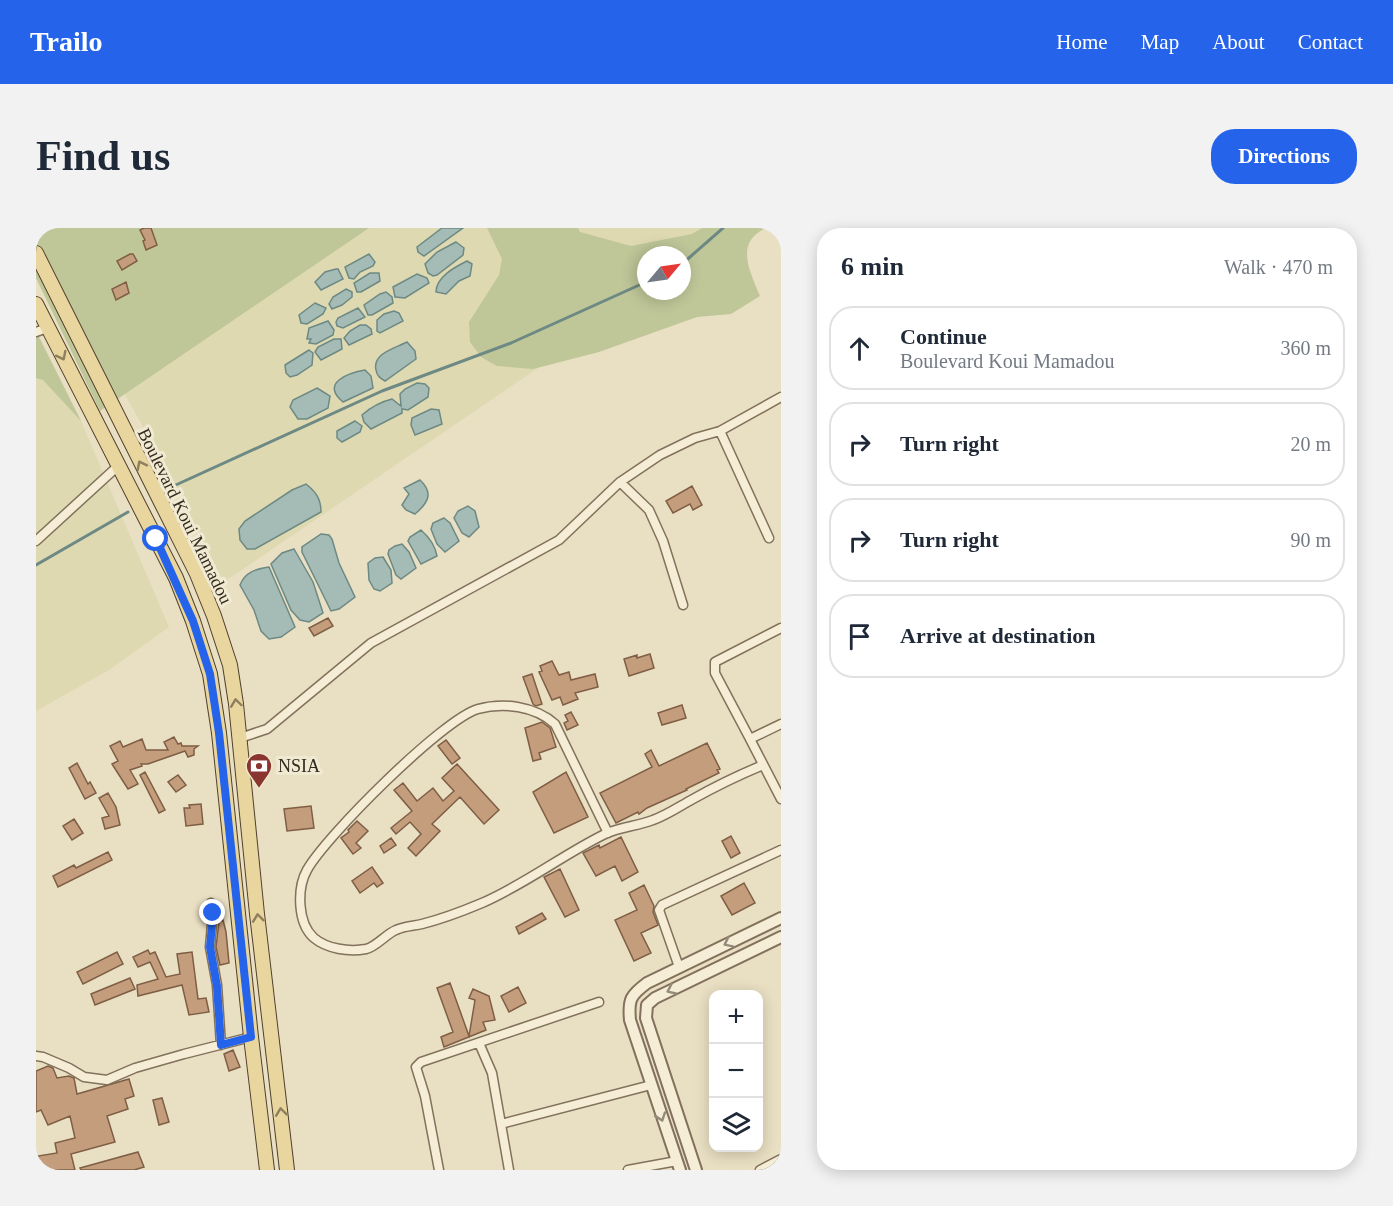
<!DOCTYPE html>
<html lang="en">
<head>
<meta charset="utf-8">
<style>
  :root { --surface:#fff; --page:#f2f2f3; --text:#1f2937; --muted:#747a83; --line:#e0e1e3; --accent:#2563eb }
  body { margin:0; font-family:Georgia,serif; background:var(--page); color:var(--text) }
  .controls { position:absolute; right:18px; bottom:18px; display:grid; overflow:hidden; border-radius:12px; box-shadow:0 3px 15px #0003 }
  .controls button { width:54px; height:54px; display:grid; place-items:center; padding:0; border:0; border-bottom:2px solid var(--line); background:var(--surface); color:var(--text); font:30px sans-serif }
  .compass { position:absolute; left:601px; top:18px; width:54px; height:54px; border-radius:50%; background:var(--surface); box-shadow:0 3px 15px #0003; rotate:61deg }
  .stop { position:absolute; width:18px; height:18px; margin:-14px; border:4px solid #2563eb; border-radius:50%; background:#fff }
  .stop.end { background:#2563eb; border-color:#fff; box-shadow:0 2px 6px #0008 }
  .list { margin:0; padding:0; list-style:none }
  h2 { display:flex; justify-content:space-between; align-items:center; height:78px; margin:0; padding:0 24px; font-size:26px }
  h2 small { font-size:20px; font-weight:400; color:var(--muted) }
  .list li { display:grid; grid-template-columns:39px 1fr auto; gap:18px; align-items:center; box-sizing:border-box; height:84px; margin:0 12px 12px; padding:0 12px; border:2px solid var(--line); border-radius:24px }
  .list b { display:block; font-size:22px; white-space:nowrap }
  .list p { margin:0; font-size:20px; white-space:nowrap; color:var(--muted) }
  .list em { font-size:20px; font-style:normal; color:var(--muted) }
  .icon { flex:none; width:33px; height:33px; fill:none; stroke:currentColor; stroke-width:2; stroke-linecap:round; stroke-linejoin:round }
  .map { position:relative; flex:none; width:745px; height:942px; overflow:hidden; border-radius:24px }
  header { display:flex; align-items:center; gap:36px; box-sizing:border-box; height:84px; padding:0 30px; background:var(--accent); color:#fff }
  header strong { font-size:28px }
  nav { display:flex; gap:33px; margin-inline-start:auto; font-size:21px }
  .intro { display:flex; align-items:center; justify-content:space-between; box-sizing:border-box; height:144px; padding:0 36px }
  h1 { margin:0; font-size:42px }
  .button { padding:15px 27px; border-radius:24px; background:var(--accent); color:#fff; font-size:21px; font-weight:700 }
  main { display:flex; gap:36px; padding:0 36px }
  aside { flex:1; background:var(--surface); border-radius:24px; box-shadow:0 3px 15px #0003 }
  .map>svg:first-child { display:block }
  .farmland { fill:#ded9b1 }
  .green { fill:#bfc698; fill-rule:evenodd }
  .water { fill:#a5bcb6; stroke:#6d8984; stroke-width:1.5 }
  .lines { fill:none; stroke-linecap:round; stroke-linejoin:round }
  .stream { stroke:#6d8984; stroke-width:3 }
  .building { fill:#c49d7c; stroke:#7e5e44; stroke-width:1.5 }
  .minor-casing { stroke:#82715c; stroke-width:11 }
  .tertiary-casing { stroke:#82715c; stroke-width:14 }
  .primary-casing { stroke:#50402f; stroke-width:16 }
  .minor { stroke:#f5edd5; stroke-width:8 }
  .tertiary { stroke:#f5edd5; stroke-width:10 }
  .primary { stroke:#e9d59e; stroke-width:14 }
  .oneway { stroke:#8e7f5e }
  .oneway2 { stroke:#948b7a }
  .route { stroke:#2563eb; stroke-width:8 }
  .labels { text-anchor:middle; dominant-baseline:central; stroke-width:6; stroke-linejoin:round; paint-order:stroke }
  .street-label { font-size:18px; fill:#33291e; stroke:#f1ead2 }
  .poi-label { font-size:18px; fill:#33291e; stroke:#f1ead2; text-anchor:start }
</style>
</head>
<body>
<header>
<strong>Trailo</strong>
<nav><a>Home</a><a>Map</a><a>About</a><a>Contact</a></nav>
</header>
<div class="intro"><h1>Find us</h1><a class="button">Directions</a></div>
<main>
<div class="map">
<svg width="745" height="942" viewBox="0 0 745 942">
  <rect width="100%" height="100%" fill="#e9dfc3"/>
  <path class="farmland" d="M0 0H708L646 27H610V63H615L188 354 113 209 0 10Z
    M0 103 45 193 133 399 73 442 0 483Z"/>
  <path class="green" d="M0 0H333L64 183 0 50Z
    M451 0H542L544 4 595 18 656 6 666 0H730C698 14 714 44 724 68L695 86 661 89 563 124 497 141 461 138 445 129 434 114 433 94 463 47 466 31ZM610 27H646V63H610Z
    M0 103 45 193 7 152 0 150Z"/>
  <path class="water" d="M406 0H427L388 28 382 24 381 19Z
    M420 14 428 20 427 27 401 47 397 48 392 45 389 36 401 24Z
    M333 26 339 34 337 38 324 44 318 51 313 50 309 39Z
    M431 33 436 36 434 48 423 53 410 66 400 64C400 49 419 39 431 33Z
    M300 41H302L307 51 285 62 279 54 289 44Z
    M334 45H343L344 53 325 64H321L318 55Z
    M381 46 391 50 393 55 369 70 359 69 357 59Z
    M310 61 316 64V69L306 77 296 81 293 76 297 69Z
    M350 64 356 69 357 75 336 87H332L328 77 344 66Z
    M279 75 290 80 287 86 271 96 265 95 263 87Z
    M322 80 329 89 307 100 301 98 300 94 302 90Z
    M358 83 363 85 367 93 344 105 341 103V92L348 86Z
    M292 93 298 102 297 107 280 116 273 115 275 111H271L273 100Z
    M324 97H330L335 101 336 106 313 117 308 110 314 103Z
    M298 111H305L306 121 285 132 279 124 282 119Z
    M371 114 379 123 380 131 349 153C344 150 341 148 340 142 336 125 360 120 371 114Z
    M273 122 277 125 276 137 261 147 254 149 250 145 249 137Z
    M329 142 335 148 337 160 307 174C284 155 312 145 329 142Z
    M381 155 389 156 393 160 392 169 372 182 366 181V185L335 201 328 194 326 187C335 179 344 174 356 171L365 178 364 166 369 161Z
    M281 160 294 168 292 180 271 191H262L254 179 257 172Z
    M395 181 403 182 406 196 379 207 375 197 376 190Z
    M319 193 326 198 324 204 306 214 301 210V203Z
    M384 252C398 265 392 275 379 286L370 282 366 277 373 266 368 260Z
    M270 256C280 264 285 271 285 284L219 321H211L204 312 203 301 209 293 256 262Z
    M432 278 439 283 443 299 433 309 426 305 418 290 422 283Z
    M408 290 414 295 423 313 409 324 401 316 395 301 397 295Z
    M385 302C393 309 399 317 401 328L385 336 372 313 374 309Z
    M285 306 293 307 296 311 303 335 319 369 303 381 295 383 266 324V319Z
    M366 316 373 324 380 340 365 351 360 347 352 326 353 322 359 318Z
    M258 321 277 354 287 385 273 394 264 392 255 382 235 336 246 325Z
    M347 329 355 342 356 355 344 363 338 361 333 352 332 335 339 330Z
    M233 339 259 399 245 409 233 411 225 403 218 382 204 357C209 344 220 341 233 339Z"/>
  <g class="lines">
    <path class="stream" d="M646 36 687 0
      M131 261 346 163 475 115 610 54
      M0 337 92 284"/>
  </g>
  <path class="building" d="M108 0H115L121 17 110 22 107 13 109 12 104 2Z
    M94 26H97L101 33 86 42 81 33Z
    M90 54 93 65 80 72 76 61Z
    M656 258 666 277 657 282 654 276 637 285 630 273Z
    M292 390 297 398 278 408 273 400Z
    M614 426 618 440 593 448 588 431 601 427V430Z
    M516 433 523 447 533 444 535 452 559 446 562 459 539 465 542 471 527 477 524 469 516 472 503 444 506 443 504 438Z
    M496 446 506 476 500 478 497 476 487 449Z
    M646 477 650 490 626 497 622 485Z
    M535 484 542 497 531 502 528 495 532 493 529 487Z
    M506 494 514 500 520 519 503 525 505 531 497 533 489 500Z
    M138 509 142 516 145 515 146 518H162L158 521V527L152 529 149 523 112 536H105L106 538 94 542 102 556 92 561 76 536 82 533 74 518 84 513 87 519 106 511 110 522H132L128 514Z
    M410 512 424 530 416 536 402 518Z
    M671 515 684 541 681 542 683 545 650 561 651 562 611 580 603 586 602 584 580 595 564 565 616 539 609 526 615 522 623 538Z
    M41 535 52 556 54 554 60 565 49 571 33 540Z
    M421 536 463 582 448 596 424 569 396 596 404 603 380 628 372 620 385 606 374 594 360 606 355 600 376 583 358 562 367 555 381 573 397 560 407 573 418 563 406 550Z
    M109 544 129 582 123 585 104 547Z
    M530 544 552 589 518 605 497 564Z
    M142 547 150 557 140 564 132 554Z
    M72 565 80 579 84 597 69 601 66 590 73 588 63 570Z
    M165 576 167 596 150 598 148 580H154L153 577Z
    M275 578 278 600 251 603 248 581Z
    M38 591 47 605 36 612 27 598Z
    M321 593 332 603 320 615 325 620 317 626 305 610 313 604 312 602Z
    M695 608 704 625 695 630 686 613Z
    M585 609 602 644 586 653 579 638 560 648 547 625 563 617 564 620Z
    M355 610 360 617 348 625 344 618Z
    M72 624 76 632 22 659 17 648 38 637 40 640Z
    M336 639 347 655 341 659 338 655 324 665 316 653Z
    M524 641 543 682 529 689 508 649Z
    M708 655 719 675 696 687 685 668Z
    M608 657 618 678 617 684 622 697 605 705 615 725 598 733 579 692 601 682 593 665Z
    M506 685 510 691 483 706 480 699Z
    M187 692 190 704 193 735 184 737 180 719 183 694Z
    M112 722 114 726 119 724 130 749 144 746 141 726 156 724 162 771 170 770 173 784 153 787 146 757 102 768 101 757 122 751 114 734 102 739 97 729Z
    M81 724 87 736 47 756 41 744Z
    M94 750 99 761 59 777 55 766Z
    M414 755 433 808 439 772 433 770 437 761 453 768 459 792 447 794 450 802 408 819 405 809 417 804 401 760Z
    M482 759 490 775 473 784 465 768Z
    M197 822 204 839 193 843 188 826Z
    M12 838 17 840 21 850 33 848 38 850 41 866 93 851 98 868 89 871 92 881 71 888 79 914 35 926 39 942H5L2 928 21 925 19 915 39 910 34 888 12 897 5 882 0 884V843Z
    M126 870 133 894 123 897 117 872Z
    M102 924 108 939 98 942H45L44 940Z"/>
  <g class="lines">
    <g class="minor-casing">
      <path id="minor" d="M0 104 11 100
        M684 203 733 310
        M584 254 613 282 627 313 647 377
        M0 313 82 238
        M745 496 714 511 745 571
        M204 510 231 501 335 415 523 312 584 254 624 227 659 210 684 203 745 169
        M714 511 679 445V434L745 400
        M572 605 519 496C499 478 467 474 442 481 407 491 289 609 271 642 261 660 261 695 278 710 291 721 313 724 330 721 340 719 350 706 360 702 368 698 378 698 386 696 406 691 427 683 446 675 488 657 528 626 569 606 584 599 602 598 617 592 631 587 644 578 657 571 680 558 703 547 727 537
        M175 675 177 685 174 719 181 757 185 817
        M643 739 623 682 626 677 745 622
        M443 815 456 845 473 942
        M0 828 7 829 33 840 48 849 71 852 99 840 148 826 215 809
        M465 896 615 857
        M403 942 389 868 380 839 385 834 563 774
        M592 942 641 933
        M724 942 745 931"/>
    </g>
    <g class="tertiary-casing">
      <path id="tertiary" d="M644 942 594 792C592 771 595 767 611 755L745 690
        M660 942 610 790 611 777 619 770 745 709"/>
    </g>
    <g class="primary-casing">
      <path id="primary" d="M0 25 161 346 178 388 194 437 200 476 221 686 251 942
        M0 76 140 350 157 393 174 446 183 505 215 809 231 942"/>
    </g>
    <use href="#minor" class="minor"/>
    <use href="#tertiary" class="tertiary"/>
    <use href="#primary" class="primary"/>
  </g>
  <defs><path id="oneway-chevron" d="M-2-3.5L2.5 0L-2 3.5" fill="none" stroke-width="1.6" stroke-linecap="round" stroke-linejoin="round" transform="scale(1.5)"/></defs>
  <g class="oneway">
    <use href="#oneway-chevron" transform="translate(26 128) rotate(63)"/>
    <use href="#oneway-chevron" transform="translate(105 237) rotate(-117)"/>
    <use href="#oneway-chevron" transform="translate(200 475) rotate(-98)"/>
    <use href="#oneway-chevron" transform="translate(222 690) rotate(-97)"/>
    <use href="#oneway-chevron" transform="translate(245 884) rotate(-97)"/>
  </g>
  <g class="oneway2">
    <use href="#oneway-chevron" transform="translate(692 715) rotate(154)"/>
    <use href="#oneway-chevron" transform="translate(635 762) rotate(155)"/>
    <use href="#oneway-chevron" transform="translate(625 889) rotate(71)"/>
  </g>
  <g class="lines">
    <path class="route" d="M120 311 157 393 174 446 183 505 215 809 185 817 181 758 174 719 177 685"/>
  </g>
  <defs>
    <g id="bank-pin" transform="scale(1.35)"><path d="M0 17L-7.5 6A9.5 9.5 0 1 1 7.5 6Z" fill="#8b3531" stroke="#f1ead2"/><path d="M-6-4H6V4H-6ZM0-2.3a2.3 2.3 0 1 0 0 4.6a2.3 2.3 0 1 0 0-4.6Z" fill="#fff"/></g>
  </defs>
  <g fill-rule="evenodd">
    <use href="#bank-pin" x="223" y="538"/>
  </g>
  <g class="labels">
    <g class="street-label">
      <text transform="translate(149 288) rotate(64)">Boulevard Koui Mamadou</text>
    </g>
    <g class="poi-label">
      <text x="242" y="538">NSIA</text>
    </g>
  </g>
</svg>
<div class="controls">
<button>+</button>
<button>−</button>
<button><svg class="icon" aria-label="layers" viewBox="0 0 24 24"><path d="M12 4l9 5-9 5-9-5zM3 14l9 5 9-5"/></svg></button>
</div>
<svg class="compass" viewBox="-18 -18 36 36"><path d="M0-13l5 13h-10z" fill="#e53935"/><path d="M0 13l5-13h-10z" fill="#747a83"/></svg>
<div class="stop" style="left:120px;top:311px"></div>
<div class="stop end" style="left:177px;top:685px"></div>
</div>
<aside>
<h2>6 min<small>Walk · 470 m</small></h2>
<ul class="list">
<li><svg class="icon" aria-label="ahead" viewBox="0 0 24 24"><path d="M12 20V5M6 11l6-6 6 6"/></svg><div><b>Continue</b><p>Boulevard Koui Mamadou</p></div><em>360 m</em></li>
<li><svg class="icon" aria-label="right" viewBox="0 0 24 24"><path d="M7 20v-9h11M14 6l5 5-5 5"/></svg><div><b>Turn right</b></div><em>20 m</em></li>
<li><svg class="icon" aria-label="right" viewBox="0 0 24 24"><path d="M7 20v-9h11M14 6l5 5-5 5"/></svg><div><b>Turn right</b></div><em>90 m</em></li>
<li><svg class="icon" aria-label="arrive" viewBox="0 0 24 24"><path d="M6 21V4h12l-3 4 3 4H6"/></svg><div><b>Arrive at destination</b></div></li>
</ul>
</aside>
</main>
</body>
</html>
